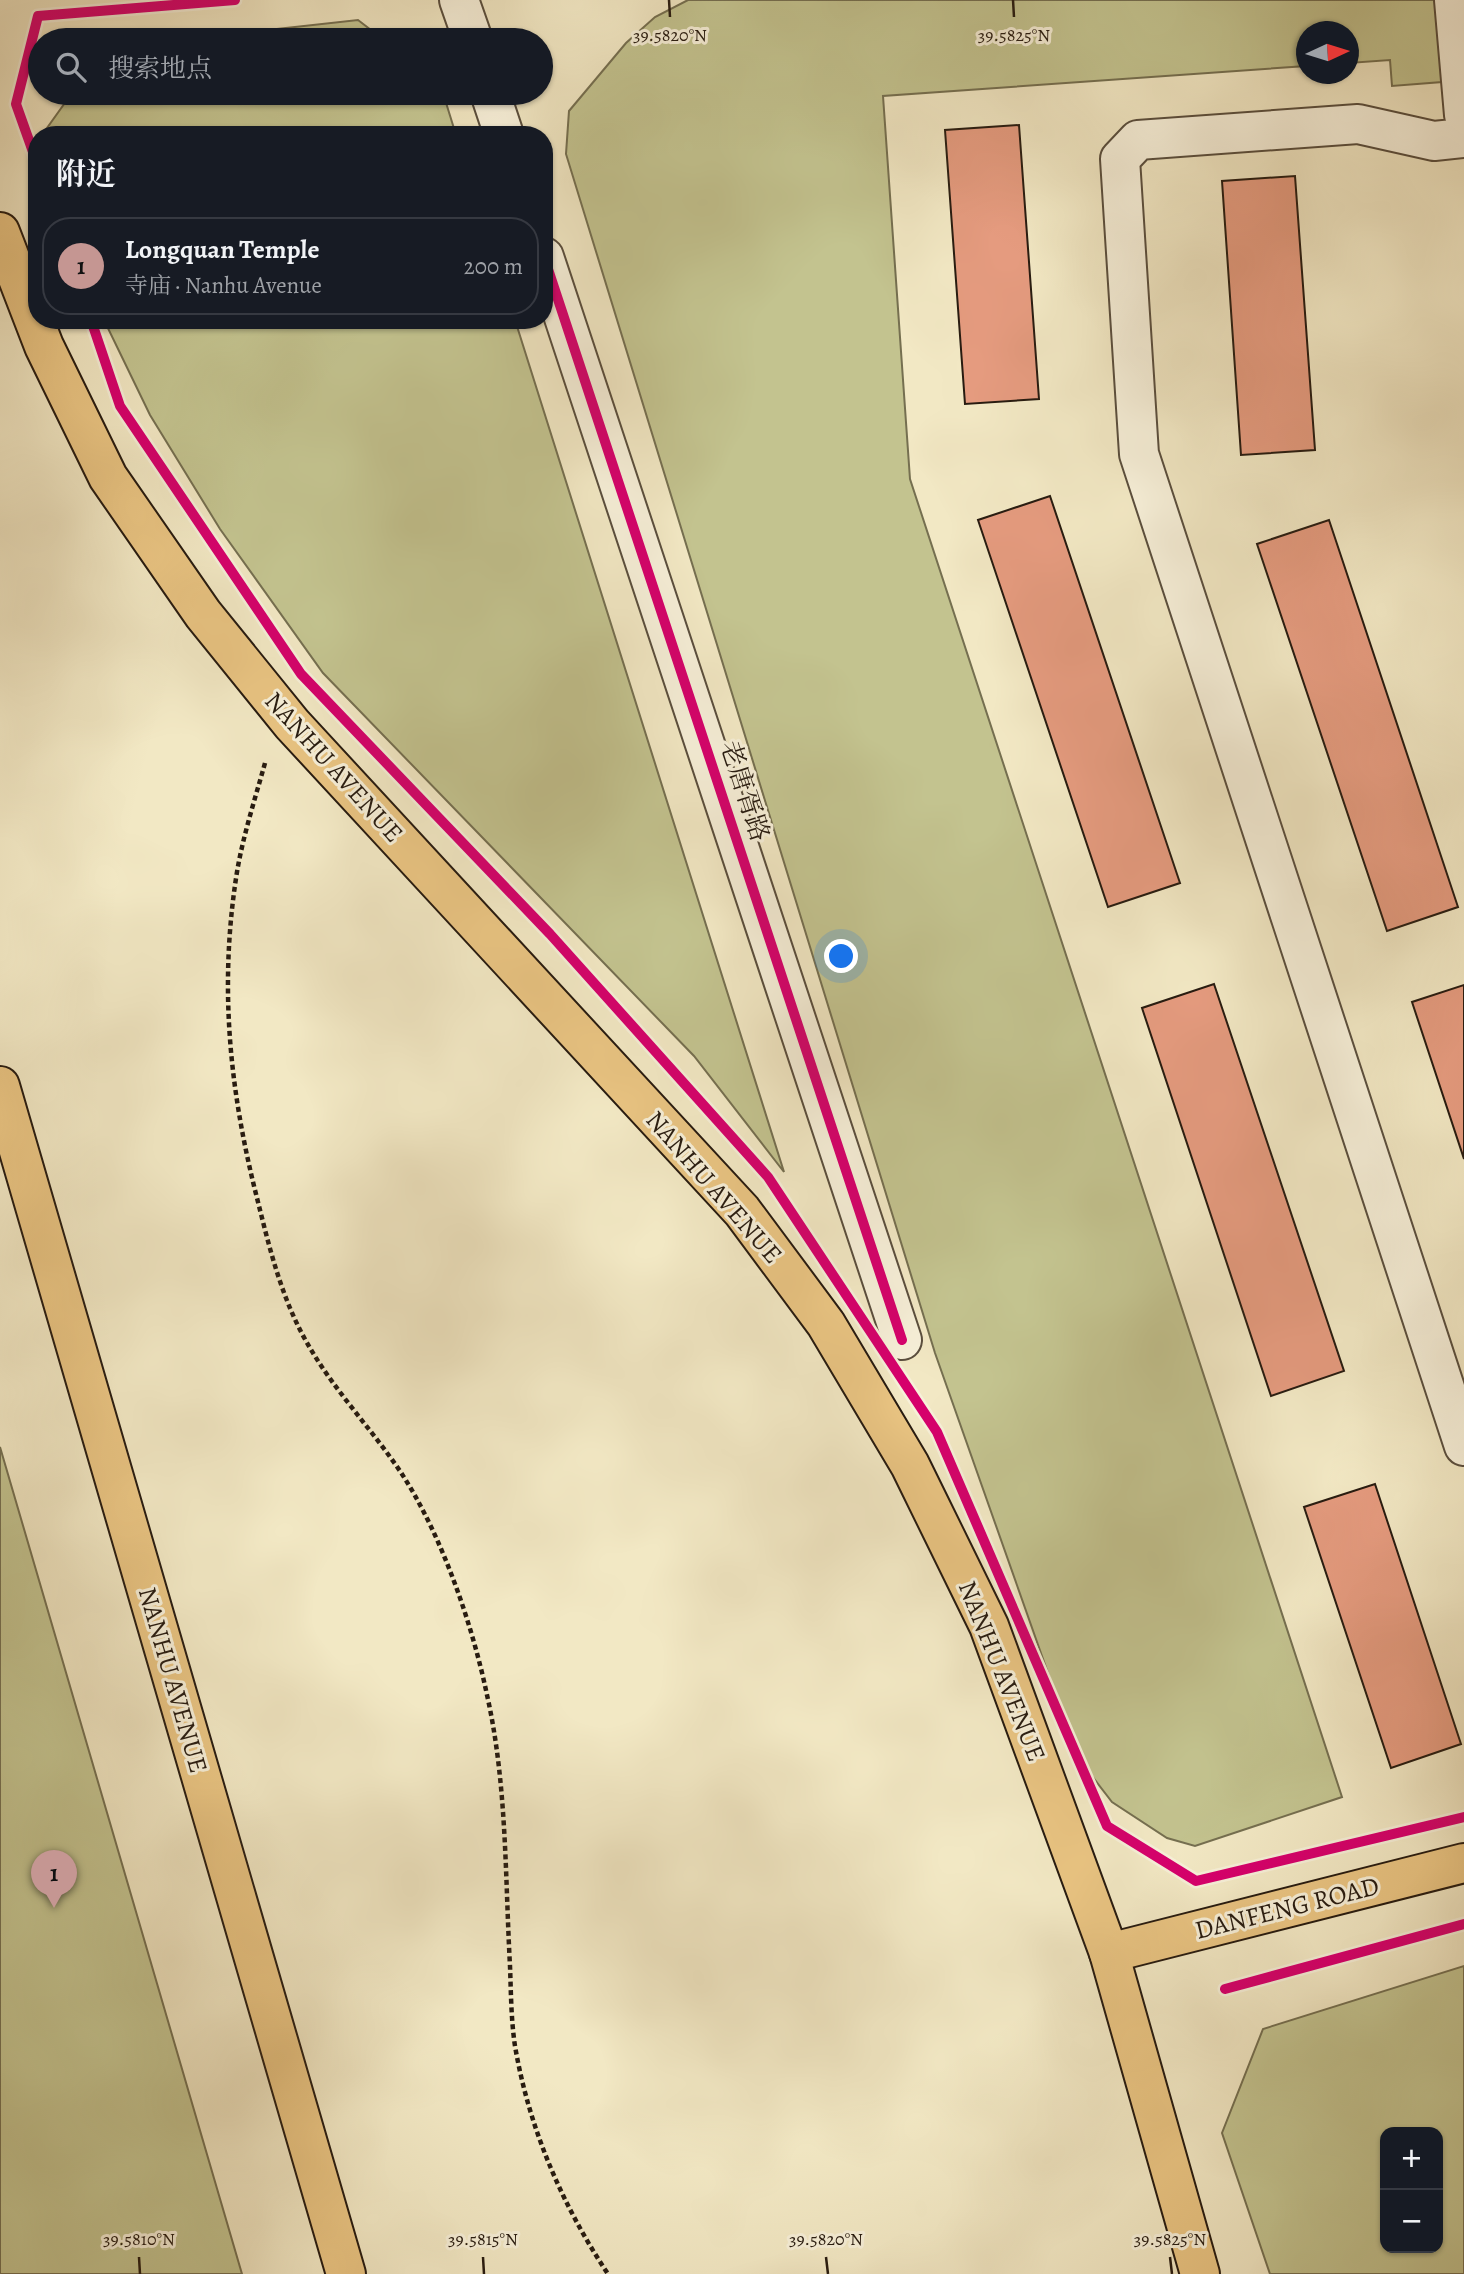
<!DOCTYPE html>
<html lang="zh">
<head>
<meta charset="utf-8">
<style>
  :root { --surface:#171b24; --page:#20242c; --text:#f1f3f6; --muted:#9ea1a6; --line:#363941; --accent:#c59692 }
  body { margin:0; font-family:Alegreya,"Noto Serif SC",serif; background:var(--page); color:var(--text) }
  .controls { position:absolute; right:21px; bottom:21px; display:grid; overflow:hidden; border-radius:14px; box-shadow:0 2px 5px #0004 }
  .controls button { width:63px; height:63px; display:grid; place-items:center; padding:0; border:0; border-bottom:2px solid var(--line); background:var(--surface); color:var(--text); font:35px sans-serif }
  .compass { position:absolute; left:1296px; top:21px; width:63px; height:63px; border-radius:50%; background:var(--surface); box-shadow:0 2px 5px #0004; rotate:86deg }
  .you { position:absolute; left:842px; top:957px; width:24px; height:24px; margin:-18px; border:5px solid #fff; border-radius:50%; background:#1a73e8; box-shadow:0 0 0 10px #1a73e833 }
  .badge { display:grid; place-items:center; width:46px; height:46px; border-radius:50%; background:var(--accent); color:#111; font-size:23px; font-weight:700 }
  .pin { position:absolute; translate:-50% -58px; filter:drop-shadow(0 2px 4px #0008) }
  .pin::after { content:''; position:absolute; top:37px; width:24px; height:21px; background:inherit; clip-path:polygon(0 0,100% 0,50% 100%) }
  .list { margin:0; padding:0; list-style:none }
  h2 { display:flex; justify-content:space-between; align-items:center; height:91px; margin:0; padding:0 28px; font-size:30px }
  h2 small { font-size:23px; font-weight:400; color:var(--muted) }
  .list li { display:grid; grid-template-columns:46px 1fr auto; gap:21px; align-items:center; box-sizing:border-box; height:98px; margin:0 14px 14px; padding:0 14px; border:2px solid var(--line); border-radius:28px }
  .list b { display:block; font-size:26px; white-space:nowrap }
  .list p { margin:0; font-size:23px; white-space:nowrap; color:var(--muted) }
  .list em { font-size:23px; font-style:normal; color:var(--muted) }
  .icon { flex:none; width:38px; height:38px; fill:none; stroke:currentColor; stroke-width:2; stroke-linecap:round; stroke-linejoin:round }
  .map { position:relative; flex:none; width:1464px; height:2274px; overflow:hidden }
  .search { position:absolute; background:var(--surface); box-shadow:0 2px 5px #0004; left:28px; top:28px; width:525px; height:77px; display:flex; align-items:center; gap:18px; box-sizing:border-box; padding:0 24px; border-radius:38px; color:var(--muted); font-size:26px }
  .panel { position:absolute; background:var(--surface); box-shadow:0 2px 5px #0004; left:28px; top:126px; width:525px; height:203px; border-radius:28px }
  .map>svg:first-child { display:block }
  .green { fill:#c3c38f; stroke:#756f50; stroke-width:2; fill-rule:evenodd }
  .building { fill:#e59b7f; stroke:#271b10; stroke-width:2 }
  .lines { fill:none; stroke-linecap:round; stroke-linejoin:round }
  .minor-casing { stroke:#5a4e3d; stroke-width:42 }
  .major-casing { stroke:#271b10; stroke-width:42 }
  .highway-casing { stroke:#271b10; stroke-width:42 }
  .path { stroke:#271b10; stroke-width:4.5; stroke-dasharray:5 3.5; stroke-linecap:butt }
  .minor { stroke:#f7f0d9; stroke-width:38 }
  .major { stroke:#e9c482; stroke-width:38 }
  .highway { stroke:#e9c482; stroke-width:38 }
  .cycleway-casing { stroke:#f7f0d9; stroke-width:15 }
  .cycleway { stroke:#d6006c; stroke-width:10 }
  .ticks { fill:none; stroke:#271b10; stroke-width:2.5 }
  .labels { text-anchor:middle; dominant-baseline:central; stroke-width:6; stroke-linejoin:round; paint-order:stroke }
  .street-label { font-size:26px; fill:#271b10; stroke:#f7f0d9 }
  .ticks-label { font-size:18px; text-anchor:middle; fill:#271b10; stroke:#f7f0d9; stroke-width:6; stroke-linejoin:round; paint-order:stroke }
</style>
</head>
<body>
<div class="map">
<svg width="1464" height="2274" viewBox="0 0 1464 2274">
  <rect width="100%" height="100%" fill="#f2e8c4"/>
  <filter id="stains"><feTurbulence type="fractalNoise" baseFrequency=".00286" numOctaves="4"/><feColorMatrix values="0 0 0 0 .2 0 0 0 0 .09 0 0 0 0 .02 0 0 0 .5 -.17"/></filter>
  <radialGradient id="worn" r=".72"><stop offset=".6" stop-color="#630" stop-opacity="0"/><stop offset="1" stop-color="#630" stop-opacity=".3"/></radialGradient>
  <path class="green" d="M688 0H1435L1442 82 1392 86 1390 60 1349 63 1348 32H1306V66L883 96 910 479 1342 1797 1195 1846 1167 1838 1112 1802 1078 1758 935 1353 566 154 569 111 626 43 655 17Z
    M358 20 384 40H176Z
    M72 93H443L456 135H42Z
    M104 320H515L784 1172 694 1056 323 673 220 529 150 415Z
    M0 1447 242 2274H0Z
    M1464 1966V2274H1270L1222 2133 1263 2029ZM1438 2132V2248H1385V2132Z"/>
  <path class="building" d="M1019 125 1039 399 965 404 945 130Z
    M1295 176 1315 450 1241 455 1222 181Z
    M1050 496 1180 883 1108 907 978 520Z
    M1329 520 1458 907 1387 931 1257 544Z
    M1214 984 1344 1371 1271 1396 1142 1008Z
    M1464 985V1159L1412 1002Z
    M1375 1484 1461 1744 1391 1768 1304 1507Z"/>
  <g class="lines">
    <g class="minor-casing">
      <path id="minor" d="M459 0 473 40
        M1454 0 1464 115
        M490 93 504 135
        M1464 138 1434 141 1358 124 1138 140 1120 159 1139 454 1464 1446
        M544 257 902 1340"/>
    </g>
    <g class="major-casing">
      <path id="major" d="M1109 1953 1464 1863"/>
    </g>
    <g class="highway-casing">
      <path id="highway" d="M0 232 44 346 108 477 203 614 292 724 742 1211 826 1324 910 1465 989 1626 1109 1953 1200 2274
        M0 1086 346 2274"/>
    </g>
    <path class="path" d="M265 763C255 799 243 836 237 872 219 984 229 1088 257 1198 269 1246 281 1297 306 1341 332 1388 370 1427 400 1471 441 1533 472 1623 487 1695 507 1784 505 1875 510 1966 511 1992 511 2020 515 2046 529 2128 562 2205 608 2274"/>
    <use href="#minor" class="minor"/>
    <use href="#major" class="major"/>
    <use href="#highway" class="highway"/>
    <g class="cycleway-casing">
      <path id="cycleway" d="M37 163 16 104 38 16 235 0
        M544 257 902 1340
        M91 320 120 406 301 674 550 934 768 1177 937 1432 1107 1826 1196 1881 1464 1817
        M1225 1989 1464 1924"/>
    </g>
    <use href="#cycleway" class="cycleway"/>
  </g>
  <path class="ticks" d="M669 0 670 17M1013 0 1014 17M139 2257 140 2274M483 2257 484 2274M826 2257 828 2274M1170 2257 1172 2274"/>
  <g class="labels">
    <g class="street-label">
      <text transform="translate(334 767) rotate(48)">NANHU AVENUE</text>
      <text transform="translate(745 791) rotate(72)">老唐胥路</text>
      <text transform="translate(714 1187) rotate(49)">NANHU AVENUE</text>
      <text transform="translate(1002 1671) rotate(68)">NANHU AVENUE</text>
      <text transform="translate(173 1680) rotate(74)">NANHU AVENUE</text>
      <text transform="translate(1287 1908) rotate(-14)">DANFENG ROAD</text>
    </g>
  </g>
  <g class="ticks-label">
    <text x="670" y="41">39.5820°N</text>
    <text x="1014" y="41">39.5825°N</text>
    <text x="139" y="2245">39.5810°N</text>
    <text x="483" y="2245">39.5815°N</text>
    <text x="826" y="2245">39.5820°N</text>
    <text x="1170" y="2245">39.5825°N</text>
  </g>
  <rect width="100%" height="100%" filter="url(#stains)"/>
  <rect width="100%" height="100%" fill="url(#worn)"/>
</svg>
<div class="controls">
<button>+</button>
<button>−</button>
</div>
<svg class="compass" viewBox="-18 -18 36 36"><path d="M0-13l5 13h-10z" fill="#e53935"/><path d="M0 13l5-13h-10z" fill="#9ea1a6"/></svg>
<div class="you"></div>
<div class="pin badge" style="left:54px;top:1908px">1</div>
<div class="search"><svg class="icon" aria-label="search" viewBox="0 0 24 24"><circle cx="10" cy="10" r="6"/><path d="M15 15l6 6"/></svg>搜索地点</div>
<section class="panel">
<h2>附近<small></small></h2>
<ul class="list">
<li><span class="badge">1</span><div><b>Longquan Temple</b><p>寺庙 · Nanhu Avenue</p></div><em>200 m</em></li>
</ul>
</section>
</div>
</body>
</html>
